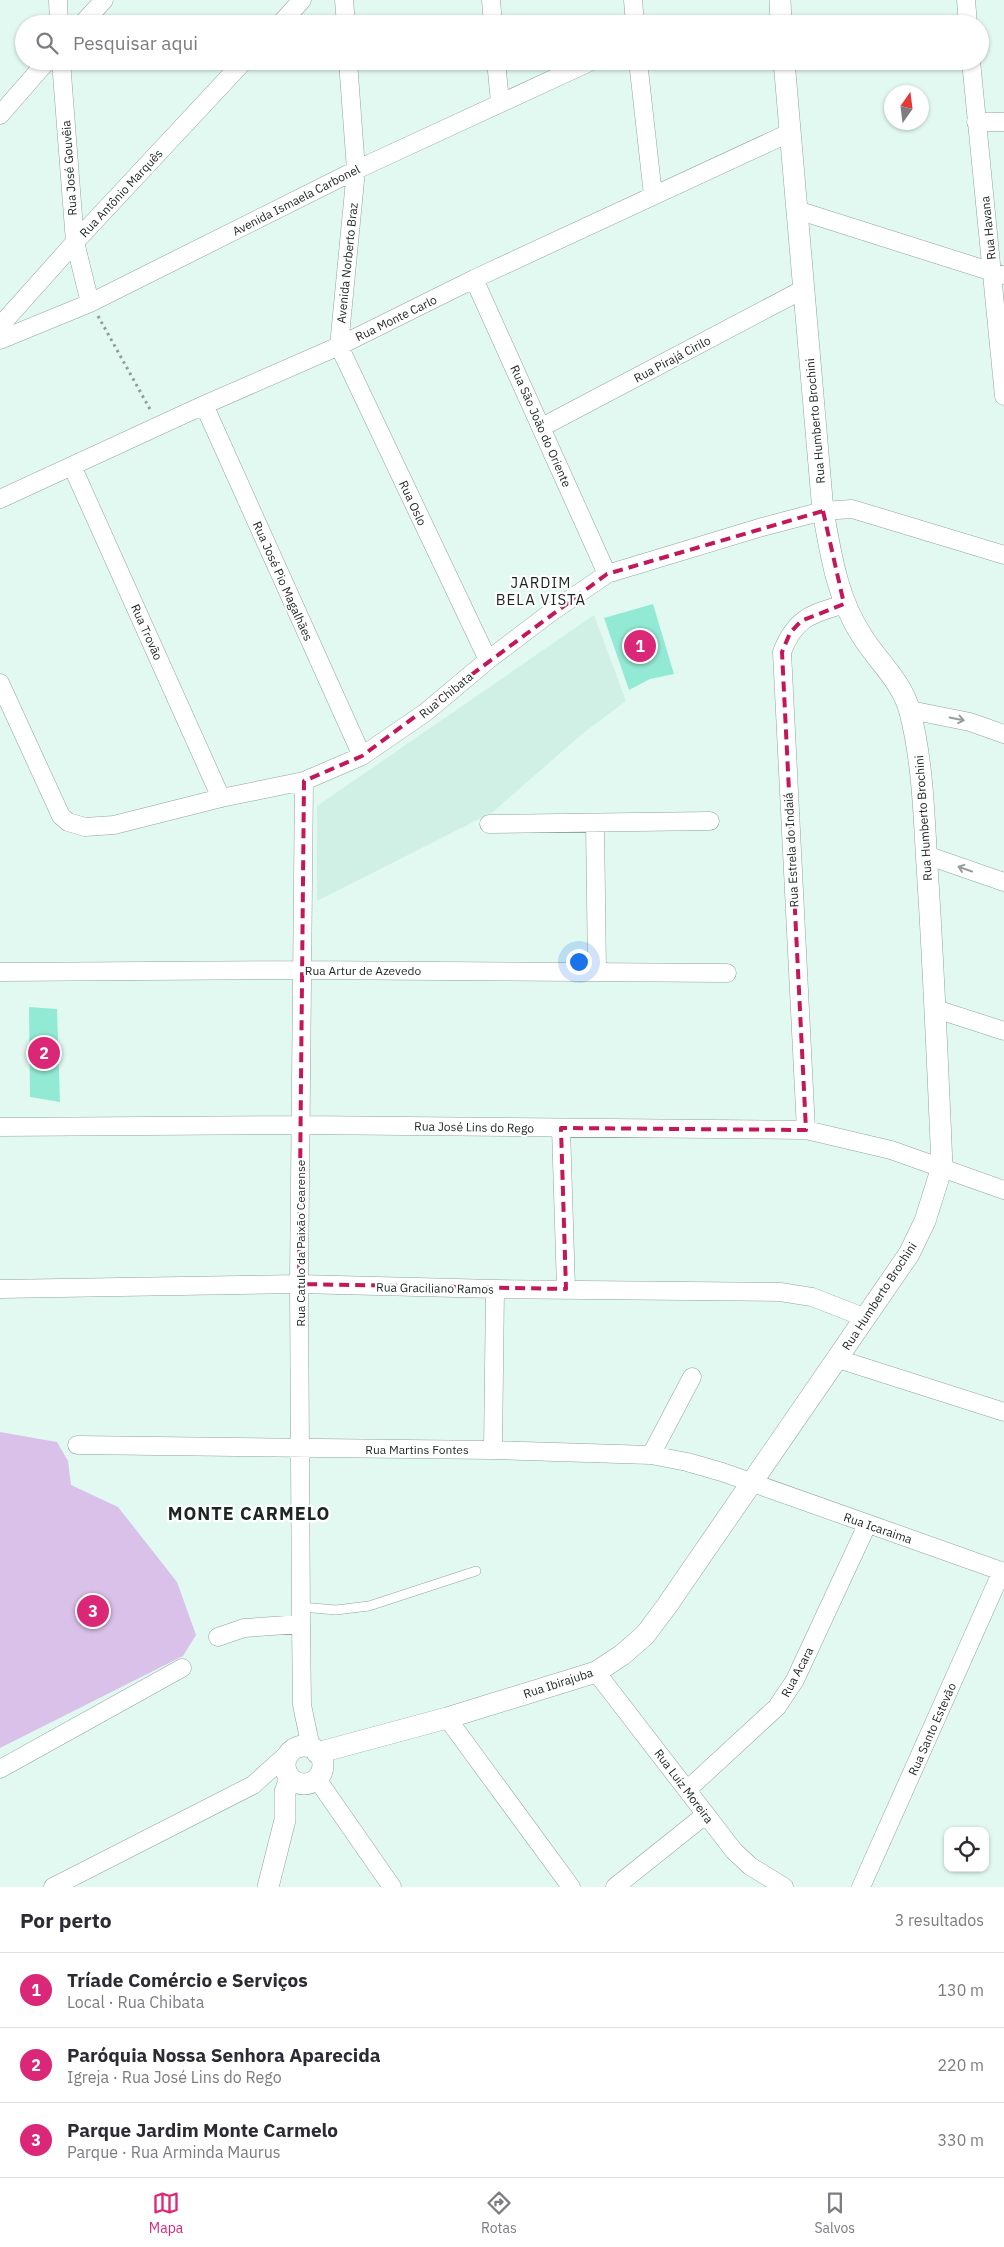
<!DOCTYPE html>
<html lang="pt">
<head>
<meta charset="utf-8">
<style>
  :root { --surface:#fff; --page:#f2f2f3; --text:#2b2b33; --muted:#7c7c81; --line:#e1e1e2; --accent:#db2777 }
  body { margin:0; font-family:"IBM Plex Sans",sans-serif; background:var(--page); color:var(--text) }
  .controls { position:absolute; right:15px; bottom:15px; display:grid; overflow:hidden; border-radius:10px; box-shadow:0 1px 4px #0004 }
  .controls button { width:45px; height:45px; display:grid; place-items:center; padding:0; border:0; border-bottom:1px solid var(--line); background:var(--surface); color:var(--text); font:25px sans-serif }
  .compass { position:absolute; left:884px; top:85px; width:45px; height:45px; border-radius:50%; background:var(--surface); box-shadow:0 1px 4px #0004; rotate:14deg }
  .you { position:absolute; left:578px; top:961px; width:18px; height:18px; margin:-12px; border:4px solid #fff; border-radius:50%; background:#1a73e8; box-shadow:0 0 0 8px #1a73e833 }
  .badge { display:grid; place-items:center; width:32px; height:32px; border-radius:50%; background:var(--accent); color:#fff; font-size:16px; font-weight:700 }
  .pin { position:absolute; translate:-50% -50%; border:2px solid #fff; box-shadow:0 1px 5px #0006 }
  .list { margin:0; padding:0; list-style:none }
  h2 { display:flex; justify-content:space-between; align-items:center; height:65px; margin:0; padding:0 20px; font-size:21px }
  h2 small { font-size:16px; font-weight:400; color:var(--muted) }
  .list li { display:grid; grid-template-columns:32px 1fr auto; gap:15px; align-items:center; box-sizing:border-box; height:75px; padding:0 20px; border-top:1px solid var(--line) }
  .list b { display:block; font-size:19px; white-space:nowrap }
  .list p { margin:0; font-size:16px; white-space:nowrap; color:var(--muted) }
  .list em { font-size:16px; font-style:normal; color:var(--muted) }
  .icon { flex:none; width:28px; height:28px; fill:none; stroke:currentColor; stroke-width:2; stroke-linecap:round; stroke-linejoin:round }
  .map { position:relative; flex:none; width:1004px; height:1887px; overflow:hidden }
  .search { position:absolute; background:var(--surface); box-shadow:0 1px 4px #0004; left:15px; right:15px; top:15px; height:55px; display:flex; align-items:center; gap:12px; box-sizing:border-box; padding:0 18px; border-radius:28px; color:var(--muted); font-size:19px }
  .sheet { height:290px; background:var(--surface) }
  nav { display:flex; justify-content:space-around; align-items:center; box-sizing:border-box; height:70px; border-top:1px solid var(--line); background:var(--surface); font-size:14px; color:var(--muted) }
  nav a { display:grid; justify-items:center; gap:2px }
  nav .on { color:var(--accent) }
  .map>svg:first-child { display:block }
  .built { fill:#d0f0e6 }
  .green { fill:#dac1e9 }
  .building { fill:#93ead4 }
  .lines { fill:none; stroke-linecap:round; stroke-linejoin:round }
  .service-casing { stroke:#8fa49e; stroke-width:10 }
  .minor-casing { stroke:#8fa49e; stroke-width:19 }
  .tertiary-casing { stroke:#8fa49e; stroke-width:22 }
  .path { stroke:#8d9e99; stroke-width:3; stroke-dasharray:2.5 4; stroke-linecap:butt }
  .service { stroke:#fff; stroke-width:9 }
  .minor { stroke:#fff; stroke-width:18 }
  .tertiary { stroke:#fff; stroke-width:21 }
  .oneway { stroke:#999d9c }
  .marked { fill:none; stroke:#c2185b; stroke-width:4; stroke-dasharray:10 6; stroke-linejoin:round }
  .labels { text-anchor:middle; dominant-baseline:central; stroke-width:4.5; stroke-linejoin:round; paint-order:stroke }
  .street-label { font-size:12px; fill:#1c2522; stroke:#fff }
  .quarter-label { font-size:15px; letter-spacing:1px; fill:#1c2522; stroke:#fff }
  .district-label { font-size:18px; font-weight:bold; letter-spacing:1px; fill:#1c2522; stroke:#fff }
</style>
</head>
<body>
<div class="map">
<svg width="1004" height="1887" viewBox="0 0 1004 1887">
  <rect width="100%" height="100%" fill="#e2f9f2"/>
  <path class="built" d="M594 615 626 701 582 734 493 812 317 901V806Z"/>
  <path class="green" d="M0 1432 57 1442 68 1461 71 1485 118 1507 177 1582 196 1635 183 1656 0 1748Z"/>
  <path class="building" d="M653 604 674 674 650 679 629 690 604 618Z
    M29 1007 57 1009 60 1102 30 1097Z"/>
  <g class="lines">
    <g class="service-casing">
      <path id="service" d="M301 1607 336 1610 369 1606 476 1571"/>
    </g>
    <g class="minor-casing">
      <path id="minor" d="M58 0 59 24
        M344 0 346 24
        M491 0 493 24
        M633 0 635 24
        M966 0 968 24
        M82 24 104 0
        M280 24 302 0
        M61 61 75 242 90 303
        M348 61 356 170 339 346 488 660
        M496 61 500 102
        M638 61 653 195
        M971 61 1004 396
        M0 115 47 61
        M976 122H1004
        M797 210 1002 275
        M474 279 607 574
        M0 326 75 242 244 61
        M0 340 90 303 356 170 592 61
        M204 405 362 756
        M542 427 802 290
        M72 466 221 798
        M0 499 204 405 339 346 474 279 789 133
        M0 683 61 816 68 822 85 827 114 825 221 798 304 781 362 756 426 712 488 660 550 613 607 574 762 527 823 511 852 509 1004 555
        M910 710 970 722 1004 734
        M304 781 299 1284 301 1624 302 1705 311 1748
        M595 823 597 972
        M489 824 710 821
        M926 855 1004 882
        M0 972 302 970 727 973
        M936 1009 1004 1031
        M0 1127 301 1125 806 1130 891 1150 1004 1190
        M561 1128 566 1289
        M806 1130 782 652C795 618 811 614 844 604
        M0 1289 299 1284 495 1289 780 1292 812 1297 866 1318
        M838 1359 1004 1412
        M77 1445 493 1450 651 1455 687 1462 722 1472 1004 1572
        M493 1450 495 1289
        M651 1455 692 1377
        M218 1637 244 1628 301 1624
        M596 1672 734 1851 750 1866 784 1887
        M447 1718 571 1887
        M0 1769 182 1668
        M317 1779 392 1887
        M687 1790 777 1707 795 1680 867 1525
        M53 1887 253 1785 292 1750
        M615 1887 705 1815
        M861 1887 1002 1571"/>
    </g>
    <g class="tertiary-casing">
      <path id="tertiary" d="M780 0 781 24
        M285 1765a19 19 0 1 1 38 0a19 19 0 1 1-38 0Z
        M317 1753 447 1718 596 1672 622 1655 645 1635 666 1607 909 1254 925 1221 942 1167C938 1072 934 976 928 881 924 825 924 767 910 712 902 681 878 662 862 636 837 598 831 555 823 511L784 61
        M268 1887 285 1820V1792L290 1778"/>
    </g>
    <path class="path" d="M98 316 151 411"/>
    <use href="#service" class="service"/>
    <use href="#minor" class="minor"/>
    <use href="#tertiary" class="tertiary"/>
  </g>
  <defs><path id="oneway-shaft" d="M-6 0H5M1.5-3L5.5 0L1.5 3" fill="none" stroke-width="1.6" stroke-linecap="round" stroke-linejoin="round" transform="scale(1.25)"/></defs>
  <g class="oneway">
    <use href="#oneway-shaft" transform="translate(957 719) rotate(11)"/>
    <use href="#oneway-shaft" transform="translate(965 869) rotate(-161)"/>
  </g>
  <path class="marked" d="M823 511 844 604 801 621 790 633 782 652 806 1130 561 1128 566 1289 299 1284 304 781 362 756 607 574Z"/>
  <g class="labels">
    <g class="street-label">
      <text transform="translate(69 168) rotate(-94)">Rua José Gouvêia</text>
      <text transform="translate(121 193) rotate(-47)">Rua Antônio Marquês</text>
      <text transform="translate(296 200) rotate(-27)">Avenida Ismaela Carbonel</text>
      <text transform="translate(988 228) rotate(-96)">Rua Havana</text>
      <text transform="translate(347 263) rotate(-84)">Avenida Norberto Braz</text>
      <text transform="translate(396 318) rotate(-26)">Rua Monte Carlo</text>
      <text transform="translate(672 359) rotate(-28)">Rua Pirajá Cirilo</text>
      <text transform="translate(815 421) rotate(-95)">Rua Humberto Brochini</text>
      <text transform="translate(541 426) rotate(66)">Rua São João do Oriente</text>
      <text transform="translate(413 503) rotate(65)">Rua Oslo</text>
      <text transform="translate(283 581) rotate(66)">Rua José Pio Magalhães</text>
      <text transform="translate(147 632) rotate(66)">Rua Trovão</text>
      <text transform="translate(446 695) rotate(-39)">Rua Chibata</text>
      <text transform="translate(923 818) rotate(-94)">Rua Humberto Brochini</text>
      <text transform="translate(791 850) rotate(-93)">Rua Estrela do Indaiá</text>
      <text x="363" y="970">Rua Artur de Azevedo</text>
      <text transform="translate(474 1127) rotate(1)">Rua José Lins do Rego</text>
      <text transform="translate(300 1243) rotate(-90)">Rua Catulo da Paixão Cearense</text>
      <text transform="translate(435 1288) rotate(1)">Rua Graciliano Ramos</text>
      <text transform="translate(879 1296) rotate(-57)">Rua Humberto Brochini</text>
      <text x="417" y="1449">Rua Martins Fontes</text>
      <text transform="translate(878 1528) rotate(19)">Rua Icaraima</text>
      <text transform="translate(797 1672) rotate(-62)">Rua Acara</text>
      <text transform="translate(558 1683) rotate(-18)">Rua Ibirajuba</text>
      <text transform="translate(932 1729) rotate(-66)">Rua Santo Estevão</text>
      <text transform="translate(684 1786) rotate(53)">Rua Luiz Moreira</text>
    </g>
    <g class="quarter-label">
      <text x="541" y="582">JARDIM<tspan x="541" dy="17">BELA VISTA</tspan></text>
    </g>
    <g class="district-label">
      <text x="249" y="1513">MONTE CARMELO</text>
    </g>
  </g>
</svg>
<div class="controls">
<button><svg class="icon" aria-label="locate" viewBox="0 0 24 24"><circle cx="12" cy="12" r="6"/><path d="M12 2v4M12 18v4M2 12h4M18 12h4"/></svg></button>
</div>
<svg class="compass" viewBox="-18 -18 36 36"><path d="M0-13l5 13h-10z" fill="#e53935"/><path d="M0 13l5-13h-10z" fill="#7c7c81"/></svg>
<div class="you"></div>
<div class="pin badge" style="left:640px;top:646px">1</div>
<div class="pin badge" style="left:44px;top:1053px">2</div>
<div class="pin badge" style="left:93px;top:1611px">3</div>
<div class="search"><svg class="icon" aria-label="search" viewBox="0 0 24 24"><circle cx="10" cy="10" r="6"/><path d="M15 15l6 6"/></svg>Pesquisar aqui</div>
</div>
<section class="sheet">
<h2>Por perto<small>3 resultados</small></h2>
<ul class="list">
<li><span class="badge">1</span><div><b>Tríade Comércio e Serviços</b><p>Local · Rua Chibata</p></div><em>130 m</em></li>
<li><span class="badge">2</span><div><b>Paróquia Nossa Senhora Aparecida</b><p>Igreja · Rua José Lins do Rego</p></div><em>220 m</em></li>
<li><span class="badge">3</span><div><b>Parque Jardim Monte Carmelo</b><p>Parque · Rua Arminda Maurus</p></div><em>330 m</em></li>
</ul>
</section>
<nav>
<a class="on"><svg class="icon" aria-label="map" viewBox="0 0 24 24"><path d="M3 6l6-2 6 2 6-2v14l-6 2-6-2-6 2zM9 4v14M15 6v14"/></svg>Mapa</a>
<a><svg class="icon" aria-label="directions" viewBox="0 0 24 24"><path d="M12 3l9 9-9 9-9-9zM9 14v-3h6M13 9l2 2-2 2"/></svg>Rotas</a>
<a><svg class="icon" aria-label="saved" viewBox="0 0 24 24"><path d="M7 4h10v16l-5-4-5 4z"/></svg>Salvos</a>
</nav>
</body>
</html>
